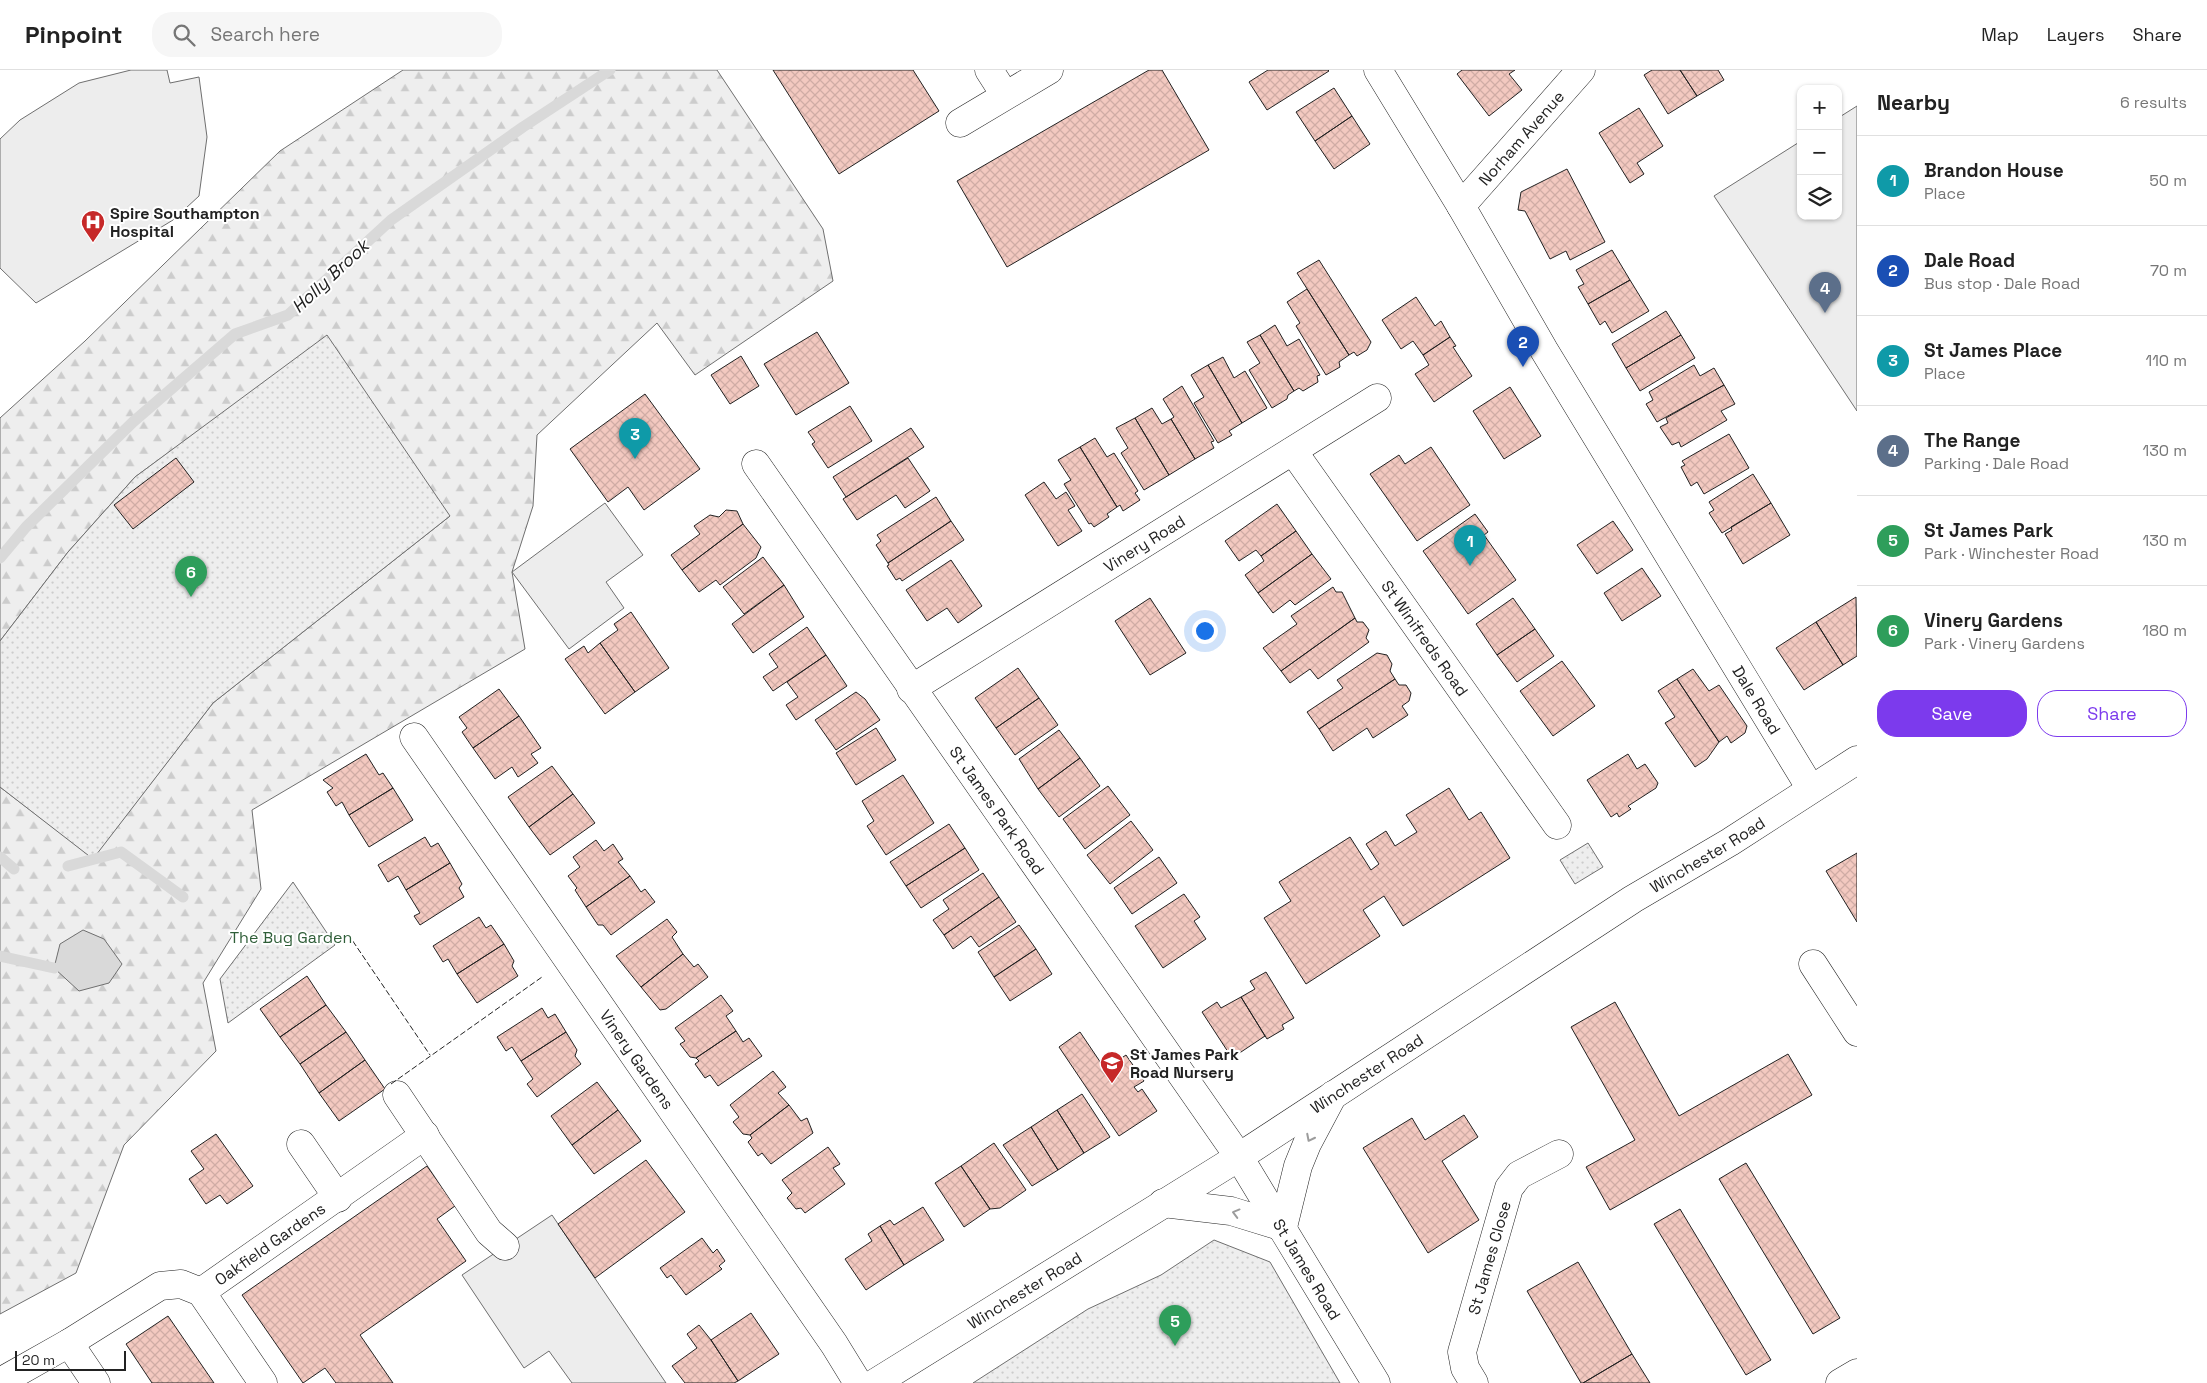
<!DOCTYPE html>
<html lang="en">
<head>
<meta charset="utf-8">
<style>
  :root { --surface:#fff; --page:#f6f6f6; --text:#222; --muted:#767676; --line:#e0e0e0; --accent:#7c3aed }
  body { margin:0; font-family:"Space Grotesk",sans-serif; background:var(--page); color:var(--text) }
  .controls { position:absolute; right:15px; top:15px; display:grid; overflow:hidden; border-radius:10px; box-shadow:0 1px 4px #0004 }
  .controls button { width:45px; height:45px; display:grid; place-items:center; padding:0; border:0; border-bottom:1px solid var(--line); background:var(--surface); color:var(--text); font:25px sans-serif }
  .scale { position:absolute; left:15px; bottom:12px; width:111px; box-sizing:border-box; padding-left:5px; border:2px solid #222; border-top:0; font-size:14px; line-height:18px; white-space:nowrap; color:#222; -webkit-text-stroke:4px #fff; paint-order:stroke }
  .you { position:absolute; left:1204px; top:560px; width:18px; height:18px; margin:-12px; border:4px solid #fff; border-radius:50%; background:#1a73e8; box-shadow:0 0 0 8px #1a73e833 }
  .badge { display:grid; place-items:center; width:32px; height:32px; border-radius:50%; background:var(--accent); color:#fff; font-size:16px; font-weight:700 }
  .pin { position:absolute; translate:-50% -41px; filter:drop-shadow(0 1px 2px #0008) }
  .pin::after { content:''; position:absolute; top:26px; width:18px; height:15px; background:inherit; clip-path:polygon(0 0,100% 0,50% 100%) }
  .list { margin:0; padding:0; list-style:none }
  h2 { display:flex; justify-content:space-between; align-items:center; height:65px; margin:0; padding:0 20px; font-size:21px }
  h2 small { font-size:16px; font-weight:400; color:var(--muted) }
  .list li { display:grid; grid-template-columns:32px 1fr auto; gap:15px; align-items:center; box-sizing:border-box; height:90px; padding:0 20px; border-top:1px solid var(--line) }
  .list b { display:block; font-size:19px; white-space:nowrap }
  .list p { margin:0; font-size:16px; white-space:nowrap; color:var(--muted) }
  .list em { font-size:16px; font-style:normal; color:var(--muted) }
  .actions { display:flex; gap:10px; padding:15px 20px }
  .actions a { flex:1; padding:11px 0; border:1px solid var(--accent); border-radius:20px; text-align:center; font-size:18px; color:var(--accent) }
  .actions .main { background:var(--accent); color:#fff }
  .icon { flex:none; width:28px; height:28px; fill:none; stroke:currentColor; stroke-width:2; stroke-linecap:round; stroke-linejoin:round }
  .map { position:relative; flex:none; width:1857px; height:1313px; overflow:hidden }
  header { display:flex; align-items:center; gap:30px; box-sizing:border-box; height:70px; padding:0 25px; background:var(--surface); border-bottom:1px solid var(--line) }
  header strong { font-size:24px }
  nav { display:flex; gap:28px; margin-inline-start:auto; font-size:18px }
  .search { width:350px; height:45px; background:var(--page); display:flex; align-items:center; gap:12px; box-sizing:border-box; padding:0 18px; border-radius:20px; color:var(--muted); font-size:19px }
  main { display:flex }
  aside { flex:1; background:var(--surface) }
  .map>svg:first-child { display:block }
  .forest { fill:url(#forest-firs); stroke:#6f6f6f }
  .park { fill:url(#park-dots); stroke:#6f6f6f }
  .parking { fill:#ededed; stroke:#6f6f6f }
  .water { fill:#d9d9d9; stroke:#6f6f6f }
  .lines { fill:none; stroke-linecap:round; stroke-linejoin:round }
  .stream { stroke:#d9d9d9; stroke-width:11 }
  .building { fill:url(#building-cross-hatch); stroke:#222 }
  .minor-casing { stroke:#222; stroke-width:29 }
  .major-casing { stroke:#222; stroke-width:29 }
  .minor { stroke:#fff; stroke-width:28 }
  .major { stroke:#fff; stroke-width:28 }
  .fence { stroke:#222; stroke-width:1; stroke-dasharray:6 2.5; stroke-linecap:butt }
  .oneway { stroke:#9c9c9c }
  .labels { text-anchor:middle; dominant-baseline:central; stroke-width:4; stroke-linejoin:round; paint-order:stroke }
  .street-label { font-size:16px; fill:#222; stroke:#fff }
  .poi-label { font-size:16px; font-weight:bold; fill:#222; stroke:#fff; text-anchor:start }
  .park-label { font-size:16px; fill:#2f5e38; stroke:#fff }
  .water-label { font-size:18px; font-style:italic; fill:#222; stroke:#fff }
</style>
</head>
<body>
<header>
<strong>Pinpoint</strong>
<div class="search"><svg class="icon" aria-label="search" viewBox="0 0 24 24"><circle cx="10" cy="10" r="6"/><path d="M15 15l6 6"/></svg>Search here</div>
<nav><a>Map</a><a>Layers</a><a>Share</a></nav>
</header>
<main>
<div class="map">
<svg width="1857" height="1313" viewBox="0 0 1857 1313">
  <defs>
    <pattern id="forest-firs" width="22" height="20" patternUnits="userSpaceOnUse" patternTransform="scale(1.25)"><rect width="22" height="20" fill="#eee"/><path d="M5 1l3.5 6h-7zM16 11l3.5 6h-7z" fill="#ccc"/></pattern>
    <pattern id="park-dots" width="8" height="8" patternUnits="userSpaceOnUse" patternTransform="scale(1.25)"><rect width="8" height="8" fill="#eee"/><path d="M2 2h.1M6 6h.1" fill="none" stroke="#ccc" stroke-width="1.8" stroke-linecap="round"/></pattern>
    <pattern id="building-cross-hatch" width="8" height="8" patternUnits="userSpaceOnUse" patternTransform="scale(1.25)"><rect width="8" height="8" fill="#f3c9c0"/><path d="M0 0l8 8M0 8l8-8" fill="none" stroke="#d0aca5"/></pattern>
  </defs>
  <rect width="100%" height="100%" fill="#fff"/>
  <path class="forest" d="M403 0H717L823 159 833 211 695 305 657 253 537 365 533 436 512 502 525 579 252 740 261 819 203 913 216 981 124 1075 76 1203 0 1244V717L93 788 213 633 450 446 205 356 135 407 68 482 0 571V348L85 271 280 81Z"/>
  <path class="park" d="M327 265 450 446 213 633 93 789 0 717V571L68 482 135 407Z
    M1588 773 1603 797 1575 814 1560 790Z
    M293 812 335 875 228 953 220 909Z
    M1214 1170 1270 1192 1340 1313H973L1088 1239 1161 1205Z"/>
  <path class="parking" d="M131 0H167L170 13 199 7 207 67 199 126 173 150 36 233 0 198V69L20 50 79 13Z
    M1857 36V341L1714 126 1801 71V146H1838V48Z
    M605 433 643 485 606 512 624 538 569 579 512 502Z
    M552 1145 666 1313H572L549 1281 524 1298 462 1205Z"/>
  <path class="water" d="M83 860 104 869 122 894 109 913 79 921 54 898 60 874Z"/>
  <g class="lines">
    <path class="stream" d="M0 488 26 457 133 352 235 264 288 245 391 150 523 57 610 0
      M0 787 14 799
      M68 796 121 782 183 827
      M0 886 54 898"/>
  </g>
  <path class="building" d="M773 0H913L939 41 839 104Z
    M1149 0H1162L1209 80 1007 197 957 111Z
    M1268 0H1328L1329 1 1267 40 1249 12Z
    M1462 0H1515L1509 4 1522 20 1489 46 1457 4Z
    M1652 0H1680L1697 26 1668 44 1644 5Z
    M1680 0H1718L1724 10 1697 26Z
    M1334 18 1352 46 1315 71 1296 42Z
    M1639 38 1663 76 1637 93 1644 104 1630 113 1599 63Z
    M1352 46 1370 74 1334 99 1315 71Z
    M1567 99 1605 172 1570 190 1566 181 1550 189 1525 141 1518 140 1521 122Z
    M1612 180 1630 210 1588 234 1578 217 1584 214 1576 200Z
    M1319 190 1371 272 1367 280 1357 286 1354 282 1349 285 1297 203Z
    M1630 210 1649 241 1612 263 1605 251 1600 255 1588 234Z
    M1307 219 1349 285 1339 292 1340 297 1326 305 1296 256 1300 253 1287 232Z
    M1416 227 1435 256 1441 251 1450 267 1423 285 1413 271 1401 279 1382 250Z
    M1666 241 1681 265 1626 298 1612 274Z
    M1275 255 1287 276 1299 269 1320 305 1317 306 1318 312 1303 321 1299 318 1294 321 1260 265Z
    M817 262 849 313 796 345 764 294Z
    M1260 265 1294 321 1288 325 1287 329 1272 338 1249 300 1260 293 1247 272Z
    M1681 265 1695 288 1640 321 1626 298Z
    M1450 267 1456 276 1453 277 1472 306 1434 332 1415 304 1429 295 1423 285Z
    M741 286 759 316 730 334 711 305Z
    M1223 287 1234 308 1245 301 1267 338 1242 353 1208 295Z
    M1208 295 1242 353 1229 361 1232 365 1218 373 1194 333 1204 327 1191 305Z
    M1694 295 1700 306 1714 298 1724 315 1657 352 1646 334 1653 330 1649 322Z
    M1724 315 1735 334 1721 341 1727 350 1681 377 1679 372 1672 375 1660 357 1668 353 1666 348Z
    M1182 316 1214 371 1211 372 1214 378 1195 389 1171 349 1174 347 1163 329Z
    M1510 317 1541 366 1504 389 1473 341Z
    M645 324 700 399 644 440 628 417 608 432 570 379Z
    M850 336 872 371 828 398 812 374 815 372 808 362Z
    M1152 338 1162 354 1171 349 1195 389 1169 405 1135 348Z
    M1135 348 1169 405 1144 420 1121 383 1128 378 1116 358Z
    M911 358 924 377 846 427 833 407Z
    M1729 364 1749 398 1704 424 1697 412 1691 416 1681 397 1685 395 1682 391Z
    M1095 368 1107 387 1114 383 1138 421 1135 423 1140 430 1123 441 1120 435 1117 437 1080 377Z
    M1080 377 1117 437 1107 444 1109 447 1094 457 1091 453 1089 454 1064 414 1071 410 1058 390Z
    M1431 377 1470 435 1417 471 1370 404 1399 385 1405 394Z
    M176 388 194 412 133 459 114 435Z
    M908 388 930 421 905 438 896 425 857 450 843 429Z
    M1753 404 1771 433 1722 463 1709 443 1714 440 1709 432Z
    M1044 412 1056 429 1066 422 1075 436 1068 440 1082 461 1058 476 1025 425Z
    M936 427 951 451 888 493 876 475 881 471 877 465Z
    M1771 433 1790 465 1743 494 1725 464 1732 460 1731 457Z
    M1277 434 1296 461 1261 486 1256 480 1239 491 1225 471Z
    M726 440 737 441 743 454 682 500 671 485 700 464 694 456 710 445 719 447Z
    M1475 444 1488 462 1484 465 1516 510 1468 544 1423 481Z
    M951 451 964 470 902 511 900 508 896 510 887 496 889 495 888 493Z
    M1613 451 1633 480 1597 504 1577 475Z
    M743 454 761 477 756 488 720 515 716 510 699 522 682 500Z
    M1296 461 1312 484 1258 523 1245 505 1264 491 1261 486Z
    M1312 484 1331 509 1295 535 1290 530 1273 543 1258 523Z
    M763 487 784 515 744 544 723 517Z
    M951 490 982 536 958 553 947 538 927 551 906 520Z
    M1642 498 1661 526 1622 551 1604 523Z
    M784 515 804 547 753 583 732 554Z
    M1333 517 1336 522H1342L1355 548 1281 601 1263 578 1297 554 1291 546Z
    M1856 527 1857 586 1843 595 1816 552Z
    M1150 528 1186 583 1150 605 1115 551Z
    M1513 528 1535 559 1497 585 1476 554Z
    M631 542 669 598 635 622 600 573 618 560 614 554Z
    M1355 548 1357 552H1363L1369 560 1366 568 1369 572 1318 609 1310 599 1290 613 1281 601Z
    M1816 552 1843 595 1804 620 1776 578Z
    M807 557 826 585 773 621 763 607 778 597 769 584Z
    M1535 559 1554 586 1517 612 1497 585Z
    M600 573 635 622 605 644 565 589 584 576 588 583Z
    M1377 583 1387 585 1392 594 1390 601 1395 609 1319 659 1307 642 1343 618 1337 610Z
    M826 585 847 616 796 650 786 635 798 627 787 612Z
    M1562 591 1595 636 1553 666 1520 621Z
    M1018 598 1039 628 996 658 975 628Z
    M1693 599 1709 621 1719 615 1747 656 1745 663 1731 673 1727 666 1719 672 1677 609Z
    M1395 609 1399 615H1406L1411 623 1409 631 1402 636 1408 645 1373 668 1367 658 1333 681 1319 659Z
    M1677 609 1719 672 1707 689 1695 697 1665 653 1675 647 1658 621Z
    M499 619 519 646 473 678 462 662 467 658 459 647Z
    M856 622 865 629 880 650 836 680 815 650Z
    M1039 628 1058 655 1015 685 996 658Z
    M519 646 541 678 531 684 538 693 518 707 512 697 495 709 473 678Z
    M876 658 896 690 856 715 836 683Z
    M1059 660 1080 688 1038 719 1019 689Z
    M366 684 379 705 383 703 393 718 349 745 342 732 336 736 327 722 333 718 323 710Z
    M1628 684 1637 699 1645 694 1658 713 1656 718 1628 736 1631 739 1619 747 1617 743 1611 747 1587 710Z
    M1080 688 1100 716 1059 747 1038 719Z
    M552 696 573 724 529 757 508 727Z
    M903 705 934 753 886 785 867 756 874 751 862 731Z
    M1108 716 1130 745 1085 779 1063 749Z
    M393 718 413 750 369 777 349 745Z
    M1449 718 1469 750 1481 742 1510 788 1403 856 1384 826 1363 840 1380 866 1306 914 1264 848 1291 831 1279 812 1350 767 1371 800 1379 794 1366 774 1386 761 1395 776 1417 762 1406 745Z
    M573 724 595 753 550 785 529 757Z
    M1131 751 1153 780 1110 814 1087 785Z
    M949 754 965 778 906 816 890 792Z
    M425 767 431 777 438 773 450 793 406 820 398 806 388 812 378 795Z
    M596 770 604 781 613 774 623 789 618 792 630 806 586 837 575 820 577 818 568 806 580 797 573 787Z
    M965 778 979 800 921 838 906 816Z
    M1857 783V852L1826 801Z
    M1159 787 1177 813 1132 844 1114 818Z
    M450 793 462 814 459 818 464 827 420 855 414 846 420 843 406 820Z
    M983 803 999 827 944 865 933 850 949 839 943 830Z
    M630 806 641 822 645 819 655 832 611 865 603 855H598L586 837Z
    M1184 824 1200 847 1194 851 1206 869 1163 898 1135 856Z
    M999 827 1016 852 979 877 971 866 953 879 944 865Z
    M479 847 486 858 491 855 504 874 457 904 448 889 443 892 433 876Z
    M667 849 677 862 672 867 683 884 641 917 616 886Z
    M1019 855 1036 879 994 907 978 882Z
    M504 874 514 891 512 896 518 906 477 933 457 904Z
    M1036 879 1052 904 1010 931 994 907Z
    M683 884 694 897 698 894 708 907 666 939 660 940 641 917Z
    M1266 902 1294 948 1282 955 1284 959 1267 969 1241 927 1255 919 1250 911Z
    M307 906 326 935 280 967 260 939Z
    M721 925 733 941 726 946 736 961 696 988 690 987 680 974 685 971 675 958Z
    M1241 927 1265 966 1232 988 1202 942 1217 932 1221 938Z
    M1615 932 1679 1046 1788 984 1812 1025 1610 1140 1586 1097 1635 1070 1571 957Z
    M326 935 346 962 300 994 280 967Z
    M542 938 548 948 555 944 566 962 521 991 512 977 506 981 497 967Z
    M736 961 743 972 749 968 762 986 718 1016 710 1005 705 1008 695 994 699 991 696 988Z
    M346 962 365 990 319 1023 300 994Z
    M566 962 577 980 575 986 581 994 537 1027 527 1014 533 1009 521 991Z
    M1080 962 1105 999 1126 985 1144 1011 1134 1017 1138 1022 1142 1019 1157 1041 1119 1066 1059 977Z
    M365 990 385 1019 339 1051 319 1023Z
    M773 1001 786 1017 778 1023 789 1035 750 1065 743 1064 733 1052 739 1047 730 1035Z
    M597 1012 618 1040 572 1075 551 1046Z
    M1082 1024 1110 1067 1084 1083 1057 1040Z
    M789 1035 801 1051 807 1048 813 1063 771 1094 762 1083 758 1086 748 1072 752 1068 750 1065Z
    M618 1040 641 1071 594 1104 572 1075Z
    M1057 1040 1084 1083 1058 1100 1031 1057Z
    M1464 1045 1478 1067 1442 1091 1479 1150 1428 1183 1363 1078 1412 1048 1425 1070Z
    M1031 1057 1058 1100 1032 1116 1003 1075Z
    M216 1064 253 1116 227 1134 220 1125 206 1134 189 1109 204 1099 191 1081Z
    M994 1073 1026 1120 1000 1138 990 1139 961 1096Z
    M828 1077 840 1094 833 1098 845 1114 805 1143 801 1138 796 1139 787 1128 792 1123 782 1110Z
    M646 1090 685 1142 595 1208 558 1154Z
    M1746 1093 1840 1248 1813 1264 1719 1109Z
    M427 1096 455 1136 437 1149 466 1191 360 1265 393 1313H336L325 1298 303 1313 242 1225Z
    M961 1096 990 1139 964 1157 935 1113Z
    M923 1137 944 1170 904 1195 880 1156 890 1150 894 1155Z
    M1680 1139 1771 1290 1746 1305 1654 1154Z
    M880 1156 904 1195 866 1220 845 1189 872 1171 868 1164Z
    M702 1168 713 1183 717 1179 725 1191 719 1196 722 1199 686 1225 671 1205 667 1208 660 1198Z
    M1578 1192 1632 1284 1583 1313H1581L1527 1221Z
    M751 1243 779 1284 738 1311 711 1270Z
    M168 1246 214 1313H152L126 1274Z
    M699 1255 711 1270 738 1311 734 1313H685L672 1296 697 1278 687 1264Z
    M1632 1284 1650 1313H1583Z"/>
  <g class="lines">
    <g class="minor-casing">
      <g id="minor">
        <path d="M989 0 1005 25"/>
        <path id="s1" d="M1378 0 1461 136 1544 280 1811 719"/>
        <path d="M960 53 1049 0"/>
        <path id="s2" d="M1461 136 1581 0"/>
        <path id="s3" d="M1293 381 1557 755"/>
        <path id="s4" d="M756 394 1239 1087 1376 1313"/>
        <path id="s5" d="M911 619 1377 328"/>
        <path id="s6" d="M414 667 834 1274 858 1313"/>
        <path d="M1813 894 1857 962"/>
        <path d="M397 1025 489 1162 505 1176"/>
        <path d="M301 1074 338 1128"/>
        <path d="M1163 1133 1231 1141 1283 1157"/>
        <path d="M1283 1157 1298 1096 1307 1074 1333 1025"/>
        <path id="s7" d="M201 1222 425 1065"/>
        <path d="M69 1273 96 1313"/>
        <path d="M0 1312 69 1273 160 1216 181 1214 201 1222 263 1313"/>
        <path id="s8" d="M1474 1313 1465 1298 1462 1282 1509 1118 1519 1105 1559 1084"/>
        <path d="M1840 1313 1857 1303"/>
      </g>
    </g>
    <g class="major-casing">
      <g id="major">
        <path id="s9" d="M875 1313 1239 1087 1633 829 1730 772 1857 690"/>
      </g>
    </g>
    <use href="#minor" class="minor"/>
    <use href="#major" class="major"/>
    <path class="fence" d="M348 864 430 985
      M391 1014 542 907"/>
  </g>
  <defs><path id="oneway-chevron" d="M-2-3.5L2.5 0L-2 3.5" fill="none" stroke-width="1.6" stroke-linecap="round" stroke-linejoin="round" transform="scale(1.25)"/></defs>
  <g class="oneway">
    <use href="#oneway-chevron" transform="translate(1310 1068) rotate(117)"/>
    <use href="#oneway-chevron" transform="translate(1236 1143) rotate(-165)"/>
  </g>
  <defs>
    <g id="hospital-pin" transform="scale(1.25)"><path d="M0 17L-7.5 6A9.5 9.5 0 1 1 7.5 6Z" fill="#c62828" stroke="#fff"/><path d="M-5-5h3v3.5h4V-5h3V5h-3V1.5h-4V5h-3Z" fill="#fff"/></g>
    <g id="school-pin" transform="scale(1.25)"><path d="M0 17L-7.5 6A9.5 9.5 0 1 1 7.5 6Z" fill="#c62828" stroke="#fff"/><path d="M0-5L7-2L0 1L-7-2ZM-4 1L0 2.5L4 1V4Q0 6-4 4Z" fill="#fff"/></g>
  </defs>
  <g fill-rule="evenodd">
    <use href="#hospital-pin" x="93" y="152"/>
    <use href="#school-pin" x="1112" y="993"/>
  </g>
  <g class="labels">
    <g class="street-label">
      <text stroke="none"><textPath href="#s2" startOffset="91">Norham Avenue</textPath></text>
      <text stroke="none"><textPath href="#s5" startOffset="275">Vinery Road</textPath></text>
      <text stroke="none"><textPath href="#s3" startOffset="229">St Winifreds Road</textPath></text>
      <text stroke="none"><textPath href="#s1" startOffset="735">Dale Road</textPath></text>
      <text stroke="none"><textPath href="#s4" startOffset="422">St James Park Road</textPath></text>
      <text stroke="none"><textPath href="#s9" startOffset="986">Winchester Road</textPath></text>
      <text stroke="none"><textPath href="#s6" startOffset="392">Vinery Gardens</textPath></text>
      <text stroke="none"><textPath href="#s9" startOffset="581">Winchester Road</textPath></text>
      <text stroke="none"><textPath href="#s7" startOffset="84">Oakfield Gardens</textPath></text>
      <text stroke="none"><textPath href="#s8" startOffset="132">St James Close</textPath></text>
      <text stroke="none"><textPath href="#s4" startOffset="976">St James Road</textPath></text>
      <text stroke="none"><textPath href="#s9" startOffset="176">Winchester Road</textPath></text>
    </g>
    <g class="poi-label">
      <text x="110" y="143">Spire Southampton<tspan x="110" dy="18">Hospital</tspan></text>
      <text x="1130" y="984">St James Park<tspan x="1130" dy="18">Road Nursery</tspan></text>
    </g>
    <g class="park-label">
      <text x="291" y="867">The Bug Garden</text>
    </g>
    <g class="water-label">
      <text transform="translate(330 206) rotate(-43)">Holly Brook</text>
    </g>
  </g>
</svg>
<div class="controls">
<button>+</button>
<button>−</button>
<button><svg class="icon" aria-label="layers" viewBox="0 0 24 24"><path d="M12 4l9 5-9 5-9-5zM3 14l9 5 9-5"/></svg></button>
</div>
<div class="scale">20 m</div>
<div class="you"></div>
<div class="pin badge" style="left:1470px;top:496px;background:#0f9aa8">1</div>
<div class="pin badge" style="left:1523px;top:297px;background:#1a4fb4">2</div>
<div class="pin badge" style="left:635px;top:389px;background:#0f9aa8">3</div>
<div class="pin badge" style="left:1825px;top:243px;background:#5c6f8a">4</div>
<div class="pin badge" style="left:1175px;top:1276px;background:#2e9e5b">5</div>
<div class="pin badge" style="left:191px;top:527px;background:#2e9e5b">6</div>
</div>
<aside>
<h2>Nearby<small>6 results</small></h2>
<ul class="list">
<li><span class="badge" style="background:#0f9aa8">1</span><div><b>Brandon House</b><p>Place</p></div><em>50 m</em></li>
<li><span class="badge" style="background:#1a4fb4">2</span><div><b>Dale Road</b><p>Bus stop · Dale Road</p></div><em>70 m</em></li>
<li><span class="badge" style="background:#0f9aa8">3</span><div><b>St James Place</b><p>Place</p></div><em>110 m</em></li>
<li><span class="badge" style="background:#5c6f8a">4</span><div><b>The Range</b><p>Parking · Dale Road</p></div><em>130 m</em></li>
<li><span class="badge" style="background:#2e9e5b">5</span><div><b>St James Park</b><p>Park · Winchester Road</p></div><em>130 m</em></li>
<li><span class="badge" style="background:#2e9e5b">6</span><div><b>Vinery Gardens</b><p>Park · Vinery Gardens</p></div><em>180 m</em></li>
</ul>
<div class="actions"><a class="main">Save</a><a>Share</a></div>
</aside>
</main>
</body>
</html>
